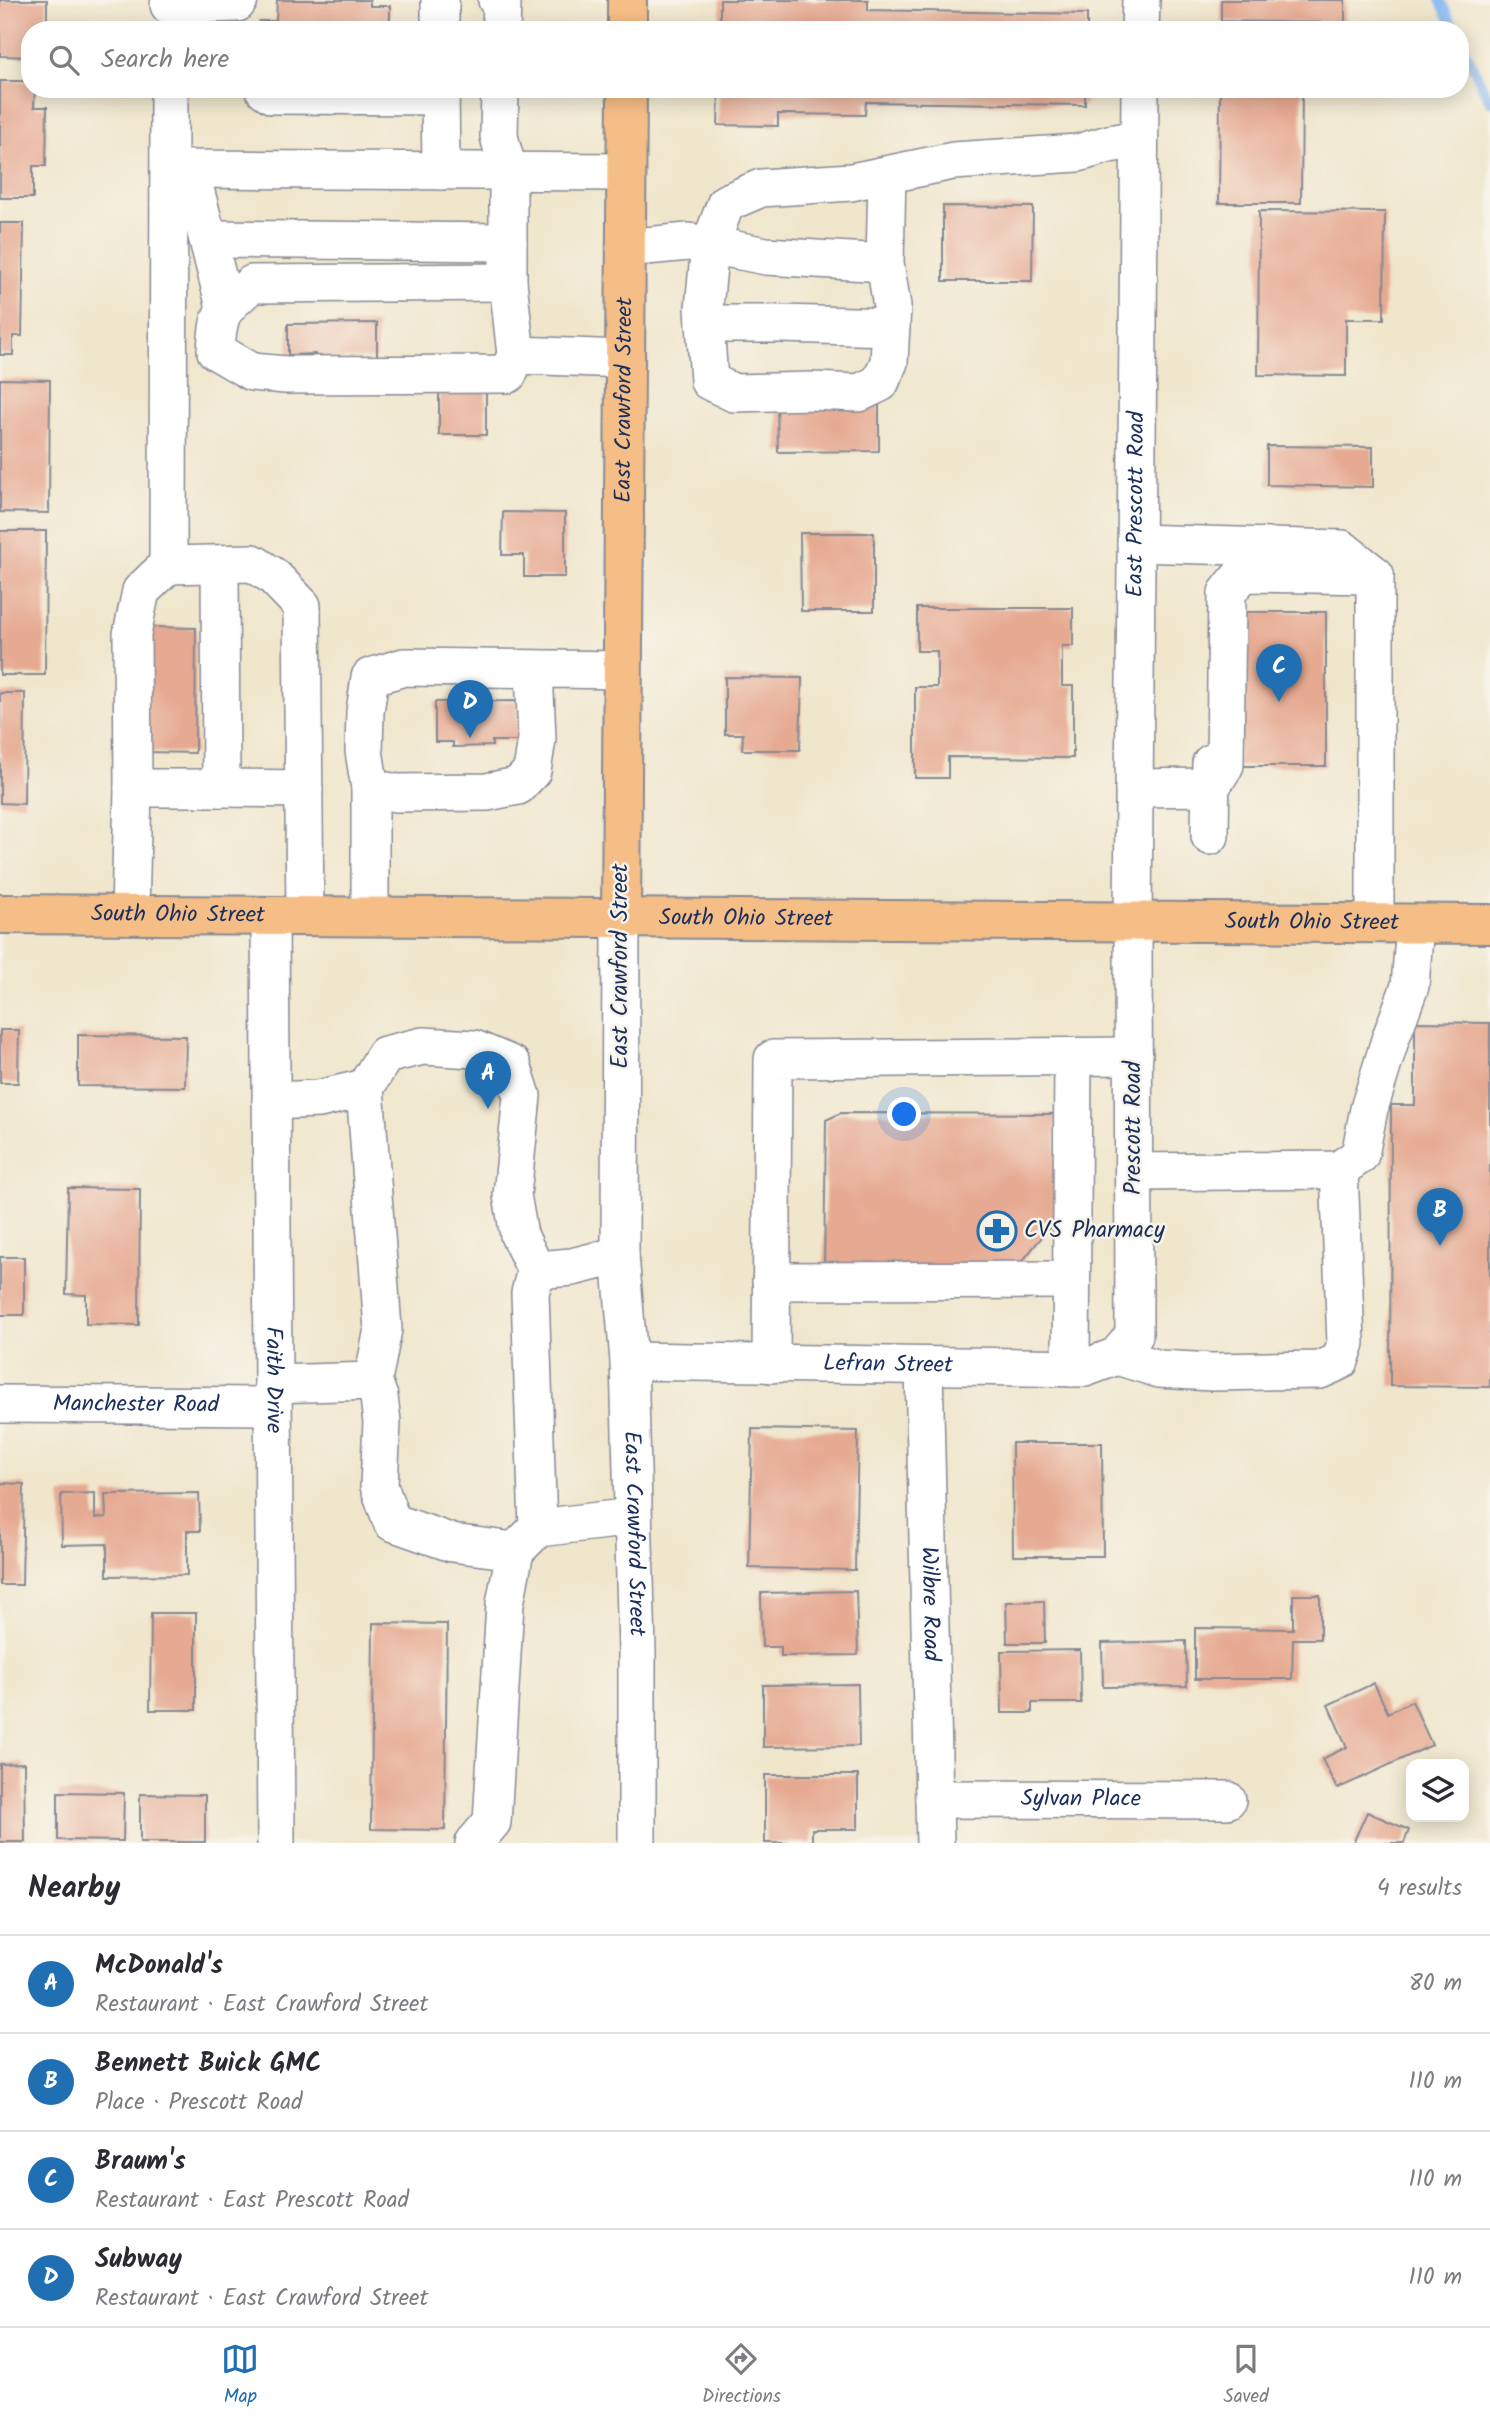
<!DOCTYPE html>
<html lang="en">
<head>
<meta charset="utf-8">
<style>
  :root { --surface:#fff; --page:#f7f7f7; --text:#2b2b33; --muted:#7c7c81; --line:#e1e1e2; --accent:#1f6fb2 }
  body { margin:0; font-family:Kalam,sans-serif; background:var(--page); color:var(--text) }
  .controls { position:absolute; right:21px; bottom:21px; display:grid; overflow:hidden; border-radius:14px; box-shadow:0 4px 18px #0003 }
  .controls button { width:63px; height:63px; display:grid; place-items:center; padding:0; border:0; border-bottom:2px solid var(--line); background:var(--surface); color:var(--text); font:35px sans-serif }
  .you { position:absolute; left:905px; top:1115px; width:24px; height:24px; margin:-18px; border:5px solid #fff; border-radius:50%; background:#1a73e8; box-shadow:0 0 0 10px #1a73e833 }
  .badge { display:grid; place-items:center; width:46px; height:46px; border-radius:50%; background:var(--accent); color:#fff; font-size:23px; font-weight:700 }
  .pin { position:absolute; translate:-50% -58px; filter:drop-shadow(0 2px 4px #0008) }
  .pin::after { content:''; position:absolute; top:37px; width:24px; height:21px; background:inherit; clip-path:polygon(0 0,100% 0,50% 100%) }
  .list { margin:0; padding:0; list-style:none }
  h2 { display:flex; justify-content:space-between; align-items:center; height:91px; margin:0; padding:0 28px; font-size:30px }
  h2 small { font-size:23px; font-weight:400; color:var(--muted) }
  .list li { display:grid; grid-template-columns:46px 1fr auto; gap:21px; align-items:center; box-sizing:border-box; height:98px; padding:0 28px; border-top:2px solid var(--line) }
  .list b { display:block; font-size:26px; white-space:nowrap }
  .list p { margin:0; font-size:23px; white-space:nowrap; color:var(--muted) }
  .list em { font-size:23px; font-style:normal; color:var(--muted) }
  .icon { flex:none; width:38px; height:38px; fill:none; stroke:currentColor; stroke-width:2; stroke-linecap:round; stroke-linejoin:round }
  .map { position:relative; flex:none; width:1490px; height:1843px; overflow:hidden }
  .search { position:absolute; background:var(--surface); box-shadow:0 4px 18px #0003; left:21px; right:21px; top:21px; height:77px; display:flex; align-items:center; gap:18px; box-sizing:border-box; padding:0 24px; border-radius:28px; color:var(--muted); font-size:26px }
  .sheet { height:483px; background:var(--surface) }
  nav { display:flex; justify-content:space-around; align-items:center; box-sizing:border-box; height:98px; border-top:2px solid var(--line); background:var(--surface); font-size:19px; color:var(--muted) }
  nav a { display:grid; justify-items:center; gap:4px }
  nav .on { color:var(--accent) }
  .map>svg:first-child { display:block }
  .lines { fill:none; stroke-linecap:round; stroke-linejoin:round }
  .stream { stroke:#87b9f4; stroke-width:10 }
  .building { fill:#e6a991 }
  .minor-casing { stroke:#868a95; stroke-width:40 }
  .major-casing { stroke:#868a95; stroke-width:42 }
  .minor { stroke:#fff; stroke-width:37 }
  .major { stroke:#f6be87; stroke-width:38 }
  .labels { text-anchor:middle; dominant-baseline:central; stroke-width:5; stroke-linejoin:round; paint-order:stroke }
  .street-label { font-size:23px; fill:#1b2f5e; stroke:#f7f3e8 }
  .poi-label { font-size:23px; fill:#1b2f5e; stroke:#f7f3e8; text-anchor:start }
</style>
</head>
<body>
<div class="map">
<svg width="1490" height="1843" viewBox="0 0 1490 1843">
  <rect width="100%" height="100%" fill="#f7f3e8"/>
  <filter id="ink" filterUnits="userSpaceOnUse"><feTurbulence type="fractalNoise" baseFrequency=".0143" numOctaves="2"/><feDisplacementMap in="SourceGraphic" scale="14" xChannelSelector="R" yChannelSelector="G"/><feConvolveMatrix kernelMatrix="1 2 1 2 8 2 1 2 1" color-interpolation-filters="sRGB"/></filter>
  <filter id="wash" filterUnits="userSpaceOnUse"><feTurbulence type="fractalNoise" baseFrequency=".00686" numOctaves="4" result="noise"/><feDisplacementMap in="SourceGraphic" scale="28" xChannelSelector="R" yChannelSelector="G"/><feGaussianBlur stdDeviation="1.57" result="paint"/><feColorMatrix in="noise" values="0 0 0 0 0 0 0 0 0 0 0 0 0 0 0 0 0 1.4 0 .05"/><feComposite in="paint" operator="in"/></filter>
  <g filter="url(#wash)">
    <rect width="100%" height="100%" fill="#f0e6cc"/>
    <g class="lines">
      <path class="stream" d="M1440 0 1455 30
        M1460 41 1490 102"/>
    </g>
    <g id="blocks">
      <path class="building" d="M0 0H47V30H30V57L0 56Z
        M277 0H370V6H390V30H259V21H276Z
        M720 0H868V10L1087 14V30H720Z
        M1221 0H1345V23L1221 21Z
        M0 81H30V89H35L34 107H47L46 166H33V198H0Z
        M719 89H1085V105L866 102 865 115 778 114V126L718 125Z
        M1220 89H1302L1301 203H1219Z
        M943 206 1033 207 1032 281H943Z
        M1259 211 1385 212 1384 319H1346V376L1258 375Z
        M0 223H24L22 336H13V355H0Z
        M377 323V358L315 360V354L288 355V324Z
        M0 379 50 380 49 513 0 512Z
        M439 386H486V435H439Z
        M879 400V451L778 452 777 401Z
        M1267 446 1373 447V487L1267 485Z
        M503 512 565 513V577H524V555H502Z
        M0 531H46L45 675H0Z
        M800 533H874V611H801Z
        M917 608H1073V646H1062V686H1073V758L948 757V778H915V687H937V651H917Z
        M1238 612H1326V766H1238Z
        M148 627 196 628 195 753 147 752Z
        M725 677 802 678 800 750H742L743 734H725Z
        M0 693H25L24 804 0 803Z
        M517 701 518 741H492V746L453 747V742H435V702Z
        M1415 1022 1490 1023V1387L1390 1386 1391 1105H1415Z
        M0 1030H19L18 1083H0Z
        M78 1035 186 1036 185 1087 78 1086Z
        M841 1113 1056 1114 1055 1221 1016 1269 824 1268 826 1120Z
        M68 1188 140 1189 139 1325 86 1324V1295L66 1294Z
        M0 1257H24V1315H0Z
        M752 1429 858 1431 855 1570 749 1568Z
        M1012 1443H1102L1103 1556H1013Z
        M0 1483 24 1484 22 1585H0Z
        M95 1493V1518L106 1517 105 1494 199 1493 200 1531H187V1575L107 1576V1544L62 1545 61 1494Z
        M856 1591 858 1655 781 1656V1647H762L761 1593Z
        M1293 1595H1320V1639H1293L1292 1679H1195V1628L1293 1629Z
        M1044 1601 1045 1643H1007L1006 1602Z
        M151 1613H196V1710H150Z
        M373 1623 447 1624 445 1830 371 1829Z
        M1186 1641 1187 1686 1103 1687 1102 1643Z
        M1080 1650 1081 1703H1032V1713H1002L1001 1651Z
        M1374 1683 1388 1713 1412 1701 1432 1745 1337 1789 1322 1759 1347 1747 1328 1705Z
        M858 1684 859 1746 763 1747V1685Z
        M24 1763 25 1842H0V1764Z
        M765 1775H858V1829H812V1843H765Z
        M58 1792 124 1793 123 1841 58 1840Z
        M140 1794 205 1795V1842H140Z
        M1367 1812 1409 1830 1404 1843H1353Z"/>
    </g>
  </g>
  <g filter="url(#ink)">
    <use href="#blocks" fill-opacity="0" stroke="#868a95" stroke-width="2"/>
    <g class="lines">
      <g class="minor-casing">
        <g id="minor">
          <path d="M440 0V30"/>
          <path d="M497 0 502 4 501 30"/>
          <path d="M169 5 237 3 239 0"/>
          <path d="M1140 30 1141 0"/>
          <path d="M169 89 168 565 253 563 273 576 302 606 305 916"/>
          <path d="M264 89 273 95 441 96"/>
          <path d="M440 89 441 171"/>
          <path d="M500 89 499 136 508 171V282L516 355 625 359"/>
          <path d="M169 169 626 172"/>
          <path d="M190 169 225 307"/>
          <path d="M208 239 508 242"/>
          <path d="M625 248 688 242 710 245 726 203 761 188 851 182 953 161 1078 153 1109 144 1139 139"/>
          <path d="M885 263 892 306 889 362 880 383 859 393 811 391 734 393 709 381 704 308 710 245 766 256 885 263 887 175"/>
          <path d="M508 282 252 284C222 309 218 311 216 351L252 372 286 375 508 374 516 355"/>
          <path d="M705 324H781L891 327"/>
          <path d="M1136 543 1342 549 1375 575V924"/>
          <path d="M220 564 221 788 304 789"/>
          <path d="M534 669 537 739 532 771 518 786 487 792 397 793 370 788 364 751 365 712 370 677 404 667 623 670"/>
          <path d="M1211 787 1225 765 1227 593 1243 573 1375 575"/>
          <path d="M133 788 132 634 141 591 168 565"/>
          <path d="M1134 788 1211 787"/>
          <path d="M1210 836 1211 763"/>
          <path d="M130 915 133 788H221"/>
          <path id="s1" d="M270 916 276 1843"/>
          <path d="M370 916V788"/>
          <path id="s2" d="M621 918 620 1255 629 1361 637 1651V1843"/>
          <path d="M271 1101 319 1099 365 1088"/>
          <path d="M1134 1172 1339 1170 1360 1155 1369 1109 1390 1040 1410 986 1415 924"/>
          <path d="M771 1281 1070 1280"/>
          <path d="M1117 1356 1159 1369 1212 1372 1320 1370 1340 1361 1346 1343 1339 1170"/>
          <path id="s3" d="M629 1361 1085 1368 1117 1356 1134 1335 1133 922 1140 89"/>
          <path d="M771 1364 773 1059 1134 1056"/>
          <path id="s4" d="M924 1366 935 1843"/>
          <path d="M1071 1368 1073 1057"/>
          <path d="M373 1381 383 1329 365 1088 385 1055 423 1046 474 1049 512 1065 522 1096 512 1195 519 1235 536 1270"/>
          <path d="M273 1384 373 1381 379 1397 382 1422 379 1486 392 1522 452 1543 515 1551"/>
          <path id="s5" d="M0 1404 273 1406"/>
          <path d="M538 1528 530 1293 536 1270 572 1267 620 1255"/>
          <path id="s6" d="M934 1799 1227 1800"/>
          <path d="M474 1843 492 1822 505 1604 515 1551 538 1528 633 1517"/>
        </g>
      </g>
      <g class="major-casing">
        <g id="major">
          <path d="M627 30V0"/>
          <path id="s7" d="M0 914 1490 924"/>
          <path id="s8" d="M621 918 627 89"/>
        </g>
      </g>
      <use href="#minor" class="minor"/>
      <use href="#major" class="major"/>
    </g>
  </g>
  <defs>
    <g id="pharmacy-ring" transform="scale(2.0125)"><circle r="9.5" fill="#f7f3e8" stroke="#1f6fb2" stroke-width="1.5"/><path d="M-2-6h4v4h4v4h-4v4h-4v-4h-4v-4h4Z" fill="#1f6fb2"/></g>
  </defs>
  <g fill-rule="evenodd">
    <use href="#pharmacy-ring" x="997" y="1231"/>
  </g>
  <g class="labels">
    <g class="street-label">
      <text stroke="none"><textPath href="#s8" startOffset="518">East Crawford Street</textPath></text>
      <text stroke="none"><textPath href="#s3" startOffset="1348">East Prescott Road</textPath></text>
      <text stroke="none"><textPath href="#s7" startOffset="178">South Ohio Street</textPath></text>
      <text stroke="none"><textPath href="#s7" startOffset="746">South Ohio Street</textPath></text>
      <text stroke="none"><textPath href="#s7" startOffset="1312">South Ohio Street</textPath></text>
      <text transform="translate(621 966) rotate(-90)">East Crawford Street</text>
      <text transform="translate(1134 1128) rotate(-90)">Prescott Road</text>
      <text stroke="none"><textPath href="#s3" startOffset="259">Lefran Street</textPath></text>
      <text stroke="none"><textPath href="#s1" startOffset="464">Faith Drive</textPath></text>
      <text stroke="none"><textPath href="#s5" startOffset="136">Manchester Road</textPath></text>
      <text stroke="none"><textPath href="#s2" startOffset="616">East Crawford Street</textPath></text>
      <text stroke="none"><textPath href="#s4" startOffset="238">Wilbre Road</textPath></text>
      <text stroke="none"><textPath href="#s6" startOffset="147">Sylvan Place</textPath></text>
    </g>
    <g class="poi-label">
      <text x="1024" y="1231">CVS Pharmacy</text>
    </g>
  </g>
</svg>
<div class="controls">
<button><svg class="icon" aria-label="layers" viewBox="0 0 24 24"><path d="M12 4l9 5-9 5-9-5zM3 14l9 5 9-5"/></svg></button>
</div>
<div class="you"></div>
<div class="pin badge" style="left:488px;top:1109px">A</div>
<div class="pin badge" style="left:1440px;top:1246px">B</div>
<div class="pin badge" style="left:1279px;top:702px">C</div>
<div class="pin badge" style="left:470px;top:738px">D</div>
<div class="search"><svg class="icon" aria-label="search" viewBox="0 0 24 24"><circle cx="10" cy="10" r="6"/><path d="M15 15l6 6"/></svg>Search here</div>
</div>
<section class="sheet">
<h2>Nearby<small>4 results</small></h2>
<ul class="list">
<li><span class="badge">A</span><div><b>McDonald's</b><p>Restaurant · East Crawford Street</p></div><em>80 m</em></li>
<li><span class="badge">B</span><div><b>Bennett Buick GMC</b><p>Place · Prescott Road</p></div><em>110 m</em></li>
<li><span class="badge">C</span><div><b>Braum's</b><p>Restaurant · East Prescott Road</p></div><em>110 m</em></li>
<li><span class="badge">D</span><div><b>Subway</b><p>Restaurant · East Crawford Street</p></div><em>110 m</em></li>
</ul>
</section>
<nav>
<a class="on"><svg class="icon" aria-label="map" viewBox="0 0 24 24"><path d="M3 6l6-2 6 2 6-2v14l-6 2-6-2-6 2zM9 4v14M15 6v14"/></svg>Map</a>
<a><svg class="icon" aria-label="directions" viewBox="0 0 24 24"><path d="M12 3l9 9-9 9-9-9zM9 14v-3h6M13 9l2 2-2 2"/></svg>Directions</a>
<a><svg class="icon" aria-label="saved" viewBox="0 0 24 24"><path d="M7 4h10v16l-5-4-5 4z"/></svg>Saved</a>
</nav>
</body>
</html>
